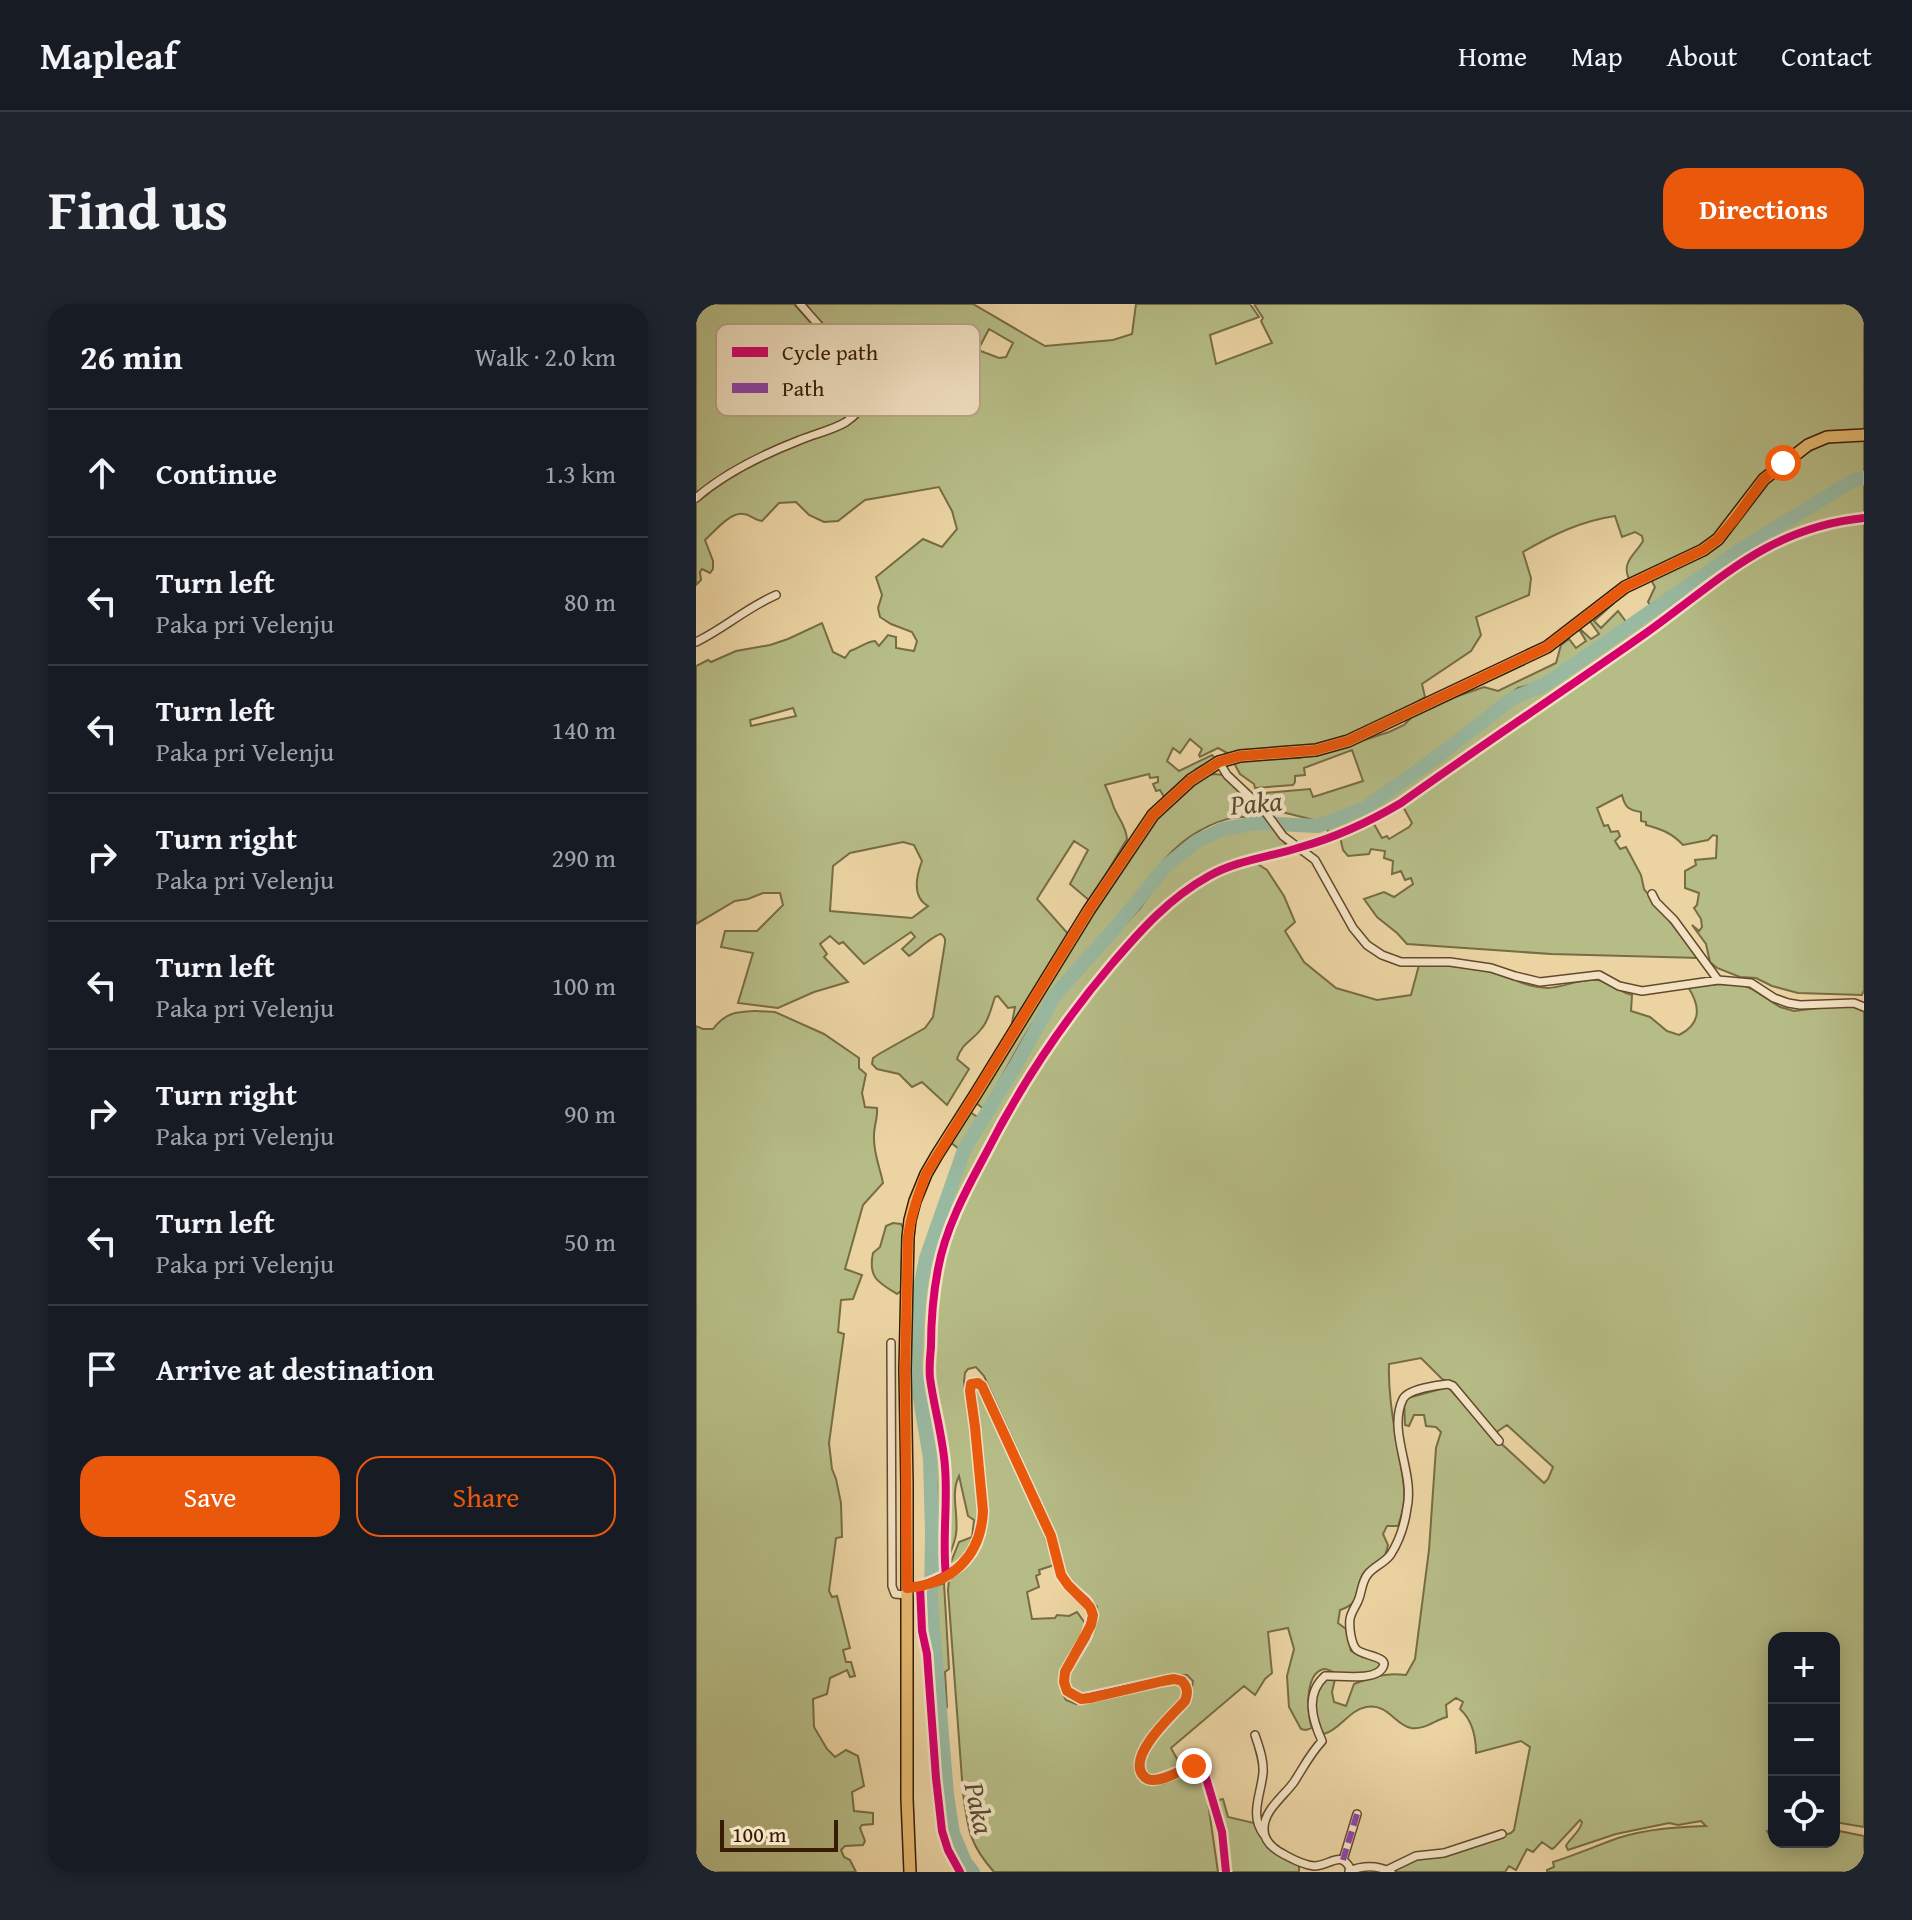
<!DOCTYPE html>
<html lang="en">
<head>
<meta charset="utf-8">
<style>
  :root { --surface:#171b24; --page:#20242c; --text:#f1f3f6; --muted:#9ea1a6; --line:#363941; --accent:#ea580c }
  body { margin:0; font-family:"Gentium Book Plus",serif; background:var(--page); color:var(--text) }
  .controls { position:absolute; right:24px; bottom:24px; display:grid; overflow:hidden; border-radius:16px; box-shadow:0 4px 20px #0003 }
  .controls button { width:72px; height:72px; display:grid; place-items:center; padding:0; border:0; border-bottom:2px solid var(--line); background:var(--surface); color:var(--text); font:40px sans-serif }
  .scale { position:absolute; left:24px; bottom:20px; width:118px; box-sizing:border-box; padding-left:8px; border:4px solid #381b03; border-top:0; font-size:22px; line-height:28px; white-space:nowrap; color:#381b03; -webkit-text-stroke:6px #f2e2c3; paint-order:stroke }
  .stop { position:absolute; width:24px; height:24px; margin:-18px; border:6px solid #ea580c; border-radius:50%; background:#fff }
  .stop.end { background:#ea580c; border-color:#fff; box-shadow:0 2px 8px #0008 }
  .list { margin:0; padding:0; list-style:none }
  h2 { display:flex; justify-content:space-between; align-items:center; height:104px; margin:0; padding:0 32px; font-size:34px }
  h2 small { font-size:26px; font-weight:400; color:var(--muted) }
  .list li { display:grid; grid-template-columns:52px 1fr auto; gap:24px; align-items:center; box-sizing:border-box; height:128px; padding:0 32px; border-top:2px solid var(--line) }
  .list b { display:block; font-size:30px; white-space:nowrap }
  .list p { margin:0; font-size:26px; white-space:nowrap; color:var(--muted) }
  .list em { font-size:26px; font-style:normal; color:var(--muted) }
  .actions { display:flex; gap:16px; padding:24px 32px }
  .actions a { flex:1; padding:18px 0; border:2px solid var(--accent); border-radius:24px; text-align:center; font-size:28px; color:var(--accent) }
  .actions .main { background:var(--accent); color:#fff }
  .icon { flex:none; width:44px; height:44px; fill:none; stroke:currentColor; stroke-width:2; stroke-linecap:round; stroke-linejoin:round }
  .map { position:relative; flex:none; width:1168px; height:1568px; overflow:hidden; border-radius:24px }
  header { display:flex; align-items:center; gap:48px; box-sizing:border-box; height:112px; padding:0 40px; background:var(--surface); border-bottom:2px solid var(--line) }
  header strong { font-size:38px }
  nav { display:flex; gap:44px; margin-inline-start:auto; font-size:28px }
  .intro { display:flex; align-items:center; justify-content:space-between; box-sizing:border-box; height:192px; padding:0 48px }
  h1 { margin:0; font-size:56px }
  .button { padding:20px 36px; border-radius:24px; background:var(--accent); color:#fff; font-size:28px; font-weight:700 }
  main { display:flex; gap:48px; padding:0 48px }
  aside { flex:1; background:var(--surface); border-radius:24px; box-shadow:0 4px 20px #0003 }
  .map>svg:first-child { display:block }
  .green { fill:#b6bc86; stroke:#776c44; stroke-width:2; fill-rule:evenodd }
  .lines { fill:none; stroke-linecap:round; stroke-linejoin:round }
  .river { stroke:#99b9a1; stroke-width:14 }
  .street-casing { stroke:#65492b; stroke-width:10 }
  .primary-casing { stroke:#381b03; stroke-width:14 }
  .street { stroke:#f2e2c3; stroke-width:7 }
  .primary { stroke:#e6ba71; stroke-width:11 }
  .quiet { stroke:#8e44ad; stroke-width:6; stroke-dasharray:12 6; stroke-linecap:butt }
  .cycleway-casing { stroke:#f2e2c3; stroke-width:13 }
  .cycleway { stroke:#d6006c; stroke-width:8 }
  .route { stroke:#ea580c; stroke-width:10 }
  .labels { text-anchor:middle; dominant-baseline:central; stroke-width:8; stroke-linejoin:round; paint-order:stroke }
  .water-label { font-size:28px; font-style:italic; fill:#554a32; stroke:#f2e2c3 }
  .key { fill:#f2e2c3; stroke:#baa689; stroke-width:2 }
  .key-label { font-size:22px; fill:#381b03 }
</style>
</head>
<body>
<header>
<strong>Mapleaf</strong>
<nav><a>Home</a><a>Map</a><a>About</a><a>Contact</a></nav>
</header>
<div class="intro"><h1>Find us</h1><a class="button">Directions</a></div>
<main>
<aside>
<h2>26 min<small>Walk · 2.0 km</small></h2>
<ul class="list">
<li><svg class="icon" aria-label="ahead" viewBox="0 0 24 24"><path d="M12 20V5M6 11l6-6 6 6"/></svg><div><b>Continue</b></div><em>1.3 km</em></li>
<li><svg class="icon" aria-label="left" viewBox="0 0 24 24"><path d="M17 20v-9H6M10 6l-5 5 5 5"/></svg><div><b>Turn left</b><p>Paka pri Velenju</p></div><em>80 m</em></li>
<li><svg class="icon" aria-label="left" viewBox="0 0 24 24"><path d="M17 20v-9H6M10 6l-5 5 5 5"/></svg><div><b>Turn left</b><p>Paka pri Velenju</p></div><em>140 m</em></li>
<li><svg class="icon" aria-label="right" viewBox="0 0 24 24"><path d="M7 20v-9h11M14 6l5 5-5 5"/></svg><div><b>Turn right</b><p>Paka pri Velenju</p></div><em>290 m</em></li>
<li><svg class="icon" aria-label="left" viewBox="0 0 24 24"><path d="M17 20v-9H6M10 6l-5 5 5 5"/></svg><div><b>Turn left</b><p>Paka pri Velenju</p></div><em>100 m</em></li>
<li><svg class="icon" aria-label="right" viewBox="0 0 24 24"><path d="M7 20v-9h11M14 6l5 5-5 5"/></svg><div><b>Turn right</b><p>Paka pri Velenju</p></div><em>90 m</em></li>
<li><svg class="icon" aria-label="left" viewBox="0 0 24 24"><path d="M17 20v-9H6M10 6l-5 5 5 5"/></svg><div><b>Turn left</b><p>Paka pri Velenju</p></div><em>50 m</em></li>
<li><svg class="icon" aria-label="arrive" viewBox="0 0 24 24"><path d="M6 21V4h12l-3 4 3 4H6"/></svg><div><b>Arrive at destination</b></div></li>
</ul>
<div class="actions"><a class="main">Save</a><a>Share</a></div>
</aside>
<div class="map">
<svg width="1168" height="1568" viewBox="0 0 1168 1568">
  <rect width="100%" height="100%" fill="#ebd3a2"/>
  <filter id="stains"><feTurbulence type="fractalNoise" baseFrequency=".0025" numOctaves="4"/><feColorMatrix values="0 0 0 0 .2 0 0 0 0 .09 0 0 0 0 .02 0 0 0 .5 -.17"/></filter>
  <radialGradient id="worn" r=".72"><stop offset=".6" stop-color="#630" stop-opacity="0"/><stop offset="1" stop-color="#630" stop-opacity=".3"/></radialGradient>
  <path class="green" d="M0 0H98L145 52 143 60C161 68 174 73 167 95L175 98 178 87 176 77 109 0H277L349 42 417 36 436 30 440 0H554L563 13 514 31 520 60 576 39 565 17 567 14 558 0H1168V126L1136 127 1109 138 1088 152 1064 174 1017 236 935 274 933 275C925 258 939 251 947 237L946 232 939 228 926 233 919 212C885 217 856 231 827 248L835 274 833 291 780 313 785 331 775 347 726 380 729 393C696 413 659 433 621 442 595 448 560 447 533 450L522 444 504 453 503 451 506 445 494 435 484 449 477 444 471 457 483 467 516 451 519 454 500 465 468 493 464 486 460 487 457 480 462 478V473L454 474 453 470 409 481C412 488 415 494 417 501 421 513 430 521 431 535L394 597 374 580 392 546 378 537 341 595 374 632 318 720 316 719 319 703 312 704 302 692 299 693C295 704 293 716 286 724 276 738 267 737 261 755L273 765 251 801 226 778 216 783 203 770 181 765 176 760 177 754 183 750 229 724 237 713 248 645C249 638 251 634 245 630 237 631 221 647 213 652L206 645 219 633 215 628 168 660 147 638 143 640 134 632 124 640 131 650 128 653 152 678 118 688 82 704 42 699 57 649 25 643 29 627H61L87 601 84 589H67L52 595 39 597 0 620V362L12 356 15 358 40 347 74 341 92 335 126 319 137 348 149 354 154 347C164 344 169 338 179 337L183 342 192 331 200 333V344L218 347 221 337 216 328 195 320 184 313 182 304 186 291 180 273 227 235 246 243 261 225 256 207 243 183 169 196 142 217 128 218 113 211 100 198 83 199 66 217C58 216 54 210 47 210 34 208 18 228 9 236L17 257V265L14 269 6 265 4 268 5 276 0 281ZM293 25 317 39 310 53 303 54 282 46ZM214 57 224 59 219 71 197 73V61ZM97 404 100 412 55 422 54 416ZM207 538 218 541 226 557C220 573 216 593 232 602L216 614 134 607 137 562 154 549Z
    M1143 136H1168V686L1166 691 1102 689 1076 682 1060 674 1044 673 1021 664 1014 658 1010 640 996 621 1003 627 1006 623 1005 615 998 604 1001 601 1003 589 989 584V567L1000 561 999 556 1020 554 1021 532 1017 531 1012 536 987 541C976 529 965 525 950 521V518L945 517V508C932 506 929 503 926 491L901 504 908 522 912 521 915 528 922 527 924 532 919 537 924 545 930 543 945 571 948 585 1003 654 855 650 711 640 701 629 681 613 668 595 688 588 698 593 717 580 715 574 709 576 705 567 696 570 697 557 688 554 689 547 675 545 673 550 652 552 647 546 644 533 678 520 686 534 691 532 693 535 713 523 716 519 706 501 718 491 715 490C688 506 663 521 633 531L631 524C664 511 683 499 711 480 723 472 736 464 747 455 771 437 792 414 818 397 829 389 836 393 846 388 883 362 926 339 957 305L952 298 959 283 955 276 1026 237 1061 189 1083 169 1106 151 1125 141Z
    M915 298 917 300 898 317 905 324 922 307 931 319 850 376 822 384 746 446 666 501 622 517 586 508 568 489 614 485 617 493 667 477 656 446 608 464 609 471 599 472V478L597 481 559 484 558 480 544 470 538 459 545 456 603 454 640 445 693 428 708 421 716 413 759 393 788 383 802 387 860 359 865 341 873 335 880 344 890 337 884 327 885 326 895 335 903 330 893 316Z
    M519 470 526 471 532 475 570 513C543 512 530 512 505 526 471 544 449 580 426 611 405 638 377 661 357 689 330 725 310 766 288 805L280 799 428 559 465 508 492 483 512 471Z
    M577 523 592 544C550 554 511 567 476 594L479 595 519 571 560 559 571 566 588 592 599 618 589 627 608 658 640 684 681 696 715 691 723 661C748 661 774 662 798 669 816 674 833 684 852 684 869 683 885 674 902 676 915 678 924 689 936 691L935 707 954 713 971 727 983 731C1005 720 1005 703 992 683L1025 680 1047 681 1056 685 1084 703 1098 707 1146 701 1168 705V1523L1138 1518V1334H1078V1525L1071 1527 1075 1533 1078 1532V1538H1138V1526L1168 1532V1568H851V1566L858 1563 857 1558C879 1551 900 1542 922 1534 951 1525 980 1523 1010 1522L1005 1517 982 1521 973 1519 920 1530 872 1546 870 1542C874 1534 885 1527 886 1518L884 1516 858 1544 856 1545 846 1538 837 1548 831 1545 820 1566 813 1562 809 1568H701L697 1566 709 1559 815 1529 818 1526 834 1443 825 1437 780 1449C780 1433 776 1416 764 1405L767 1398 760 1394 750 1401 751 1413C739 1416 729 1426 715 1424 699 1421 692 1399 670 1403 653 1406 644 1426 628 1430 614 1414 617 1393 627 1376L639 1375 636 1388 638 1398 650 1402 658 1380C676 1373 690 1368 710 1371L719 1355 733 1246 740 1144 745 1128 740 1123 730 1122 728 1111H718L713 1122 709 1121 708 1095 752 1083 797 1132 848 1179 852 1175 857 1163 811 1121 799 1129 760 1081 746 1075 725 1054 693 1060C692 1087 697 1115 701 1141 706 1173 714 1190 702 1222H691L687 1230 692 1241C691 1245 690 1250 688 1254 683 1262 672 1261 667 1270 658 1285 667 1299 644 1306L642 1319 650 1325 655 1347 681 1356 684 1359V1364C671 1371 655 1374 640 1369 636 1368 632 1365 628 1365 608 1369 611 1411 616 1424L610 1426 605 1425 593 1403 591 1372 598 1345 592 1324 572 1328 576 1369 569 1375 559 1391 548 1382 475 1444 485 1462C476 1467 459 1479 451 1469 436 1452 479 1415 489 1401 494 1394 496 1386 497 1377L491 1371H476L400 1389 383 1390 374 1385 371 1379 372 1372 374 1363 397 1322 401 1303 396 1297 387 1292 370 1274 357 1224 288 1072 280 1063 272 1065 269 1069 268 1078 275 1121 285 1215C280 1237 271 1250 254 1264L253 1263 263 1238 276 1233 278 1216 272 1212 263 1172C254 1190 263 1211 260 1230 259 1238 255 1247 252 1255L249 1254 252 1178 244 1120 242 1119 248 1161 249 1191 246 1269 239 1271 241 1238V1181L221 1058V1026L232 958 264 874 269 852 311 785 342 724 361 696 444 604 477 558 482 559C501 540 524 528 551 525 559 524 568 525 577 523Z
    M60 707 79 708 128 730 163 754V764L170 770 166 789 169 803 181 804C182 813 178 822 178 831 177 849 184 863 187 879L167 901 149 965 166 971 157 995 145 996 142 1028 148 1030 133 1139 136 1165 140 1175 145 1199 146 1233 140 1234 133 1287 136 1293 141 1292 154 1344 147 1346 150 1358H155L159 1372 154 1373 151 1366 134 1374 131 1390 117 1395 118 1423 131 1445 139 1453 150 1446 162 1452 168 1482 156 1488 158 1507 177 1509V1520L166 1521 164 1524 169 1537 167 1541 149 1542 145 1546 148 1553 154 1556 160 1568H0V722L7 725H17C30 708 40 708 60 707Z
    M274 808 283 814 263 845 254 838Z
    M197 919 205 920 208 926 205 987 201 990C181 978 172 973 177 949L184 943 190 922Z
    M283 1083 292 1107 347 1226 358 1261 343 1266 344 1270 340 1272 343 1283 331 1288 336 1315 359 1314 361 1311 373 1312 381 1308 391 1322C381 1348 352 1366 370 1396L380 1400 480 1378 487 1379 490 1386C474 1415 429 1439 443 1476 474 1489 475 1469 501 1465L508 1471 522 1568H298C273 1540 272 1525 267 1489L252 1286 253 1276C265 1266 279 1253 285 1238 298 1207 282 1120 279 1084Z
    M248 1279 253 1365 249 1368 251 1403 247 1407 238 1283Z
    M232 1284 241 1417 251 1516 258 1542 273 1568H267C256 1551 250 1536 246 1516L234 1363 228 1326V1286Z
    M527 1495 532 1513 558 1519C568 1543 580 1550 603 1561V1568H533L519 1497Z"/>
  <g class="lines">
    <path class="river" d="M277 1568 269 1558 257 1529 251 1491 235 1298 236 1228 234 1154 218 1059 223 989 230 954 268 846 320 761 359 691 419 624 470 562 501 537 527 525 561 519 622 522 669 504 745 450 817 394 850 380 1045 245 1158 176 1168 174"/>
    <g class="street-casing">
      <path id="street" d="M0 194C29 169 68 150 104 136 118 130 137 126 150 118 164 108 177 93 172 77L104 0
        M0 338C29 324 50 304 80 291
        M523 458 531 471 568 506 587 532 619 556 657 624 671 641 686 651 705 658H754L795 664 819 672 844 678 903 671 923 682 946 687 1022 676 1055 679 1078 694 1092 699 1104 701 1158 699 1168 703
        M956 590 960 598 978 616 1022 676
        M195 1039 196 1282 199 1290 210 1291
        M211 1284C255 1281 285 1251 287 1207L279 1123 274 1087 275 1080 282 1079 286 1082 355 1232 365 1271 372 1281 390 1297 394 1303 397 1311 390 1333 369 1368 368 1378 371 1387 385 1395 467 1377 478 1375 486 1377C492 1384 492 1389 489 1397 476 1412 441 1443 444 1463 448 1492 483 1463 497 1463 503 1462 504 1464 508 1467L526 1528 530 1568
        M559 1431C563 1443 568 1456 567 1469 565 1491 553 1511 568 1531
        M647 1556 661 1510
        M655 1566C645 1545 634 1562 618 1562 608 1561 598 1556 589 1551 579 1546 567 1537 568 1524 568 1506 589 1491 598 1478 607 1464 614 1450 626 1437 616 1415 609 1390 629 1372 641 1371 680 1378 687 1363 693 1352 666 1352 660 1345 655 1339 653 1323 654 1315 655 1309 658 1305 661 1299 666 1290 665 1278 672 1270 678 1262 689 1259 695 1250 703 1237 709 1219 711 1204 719 1168 691 1128 707 1095 712 1085 742 1081 752 1080L757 1082 803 1137
        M691 1566 720 1552 748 1549 806 1530
        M653 1567C668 1561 681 1561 695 1568"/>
    </g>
    <g class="primary-casing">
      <path id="primary" d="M214 1568 211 1495V1180L209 1066 212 933 214 916 219 897 230 870 241 851 281 788 393 606 457 511 495 476 523 458 544 452 620 446 652 437 851 343 929 283 1007 246 1022 235 1068 175 1112 141 1131 133 1168 131"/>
    </g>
    <use href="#street" class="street"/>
    <use href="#primary" class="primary"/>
    <path class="quiet" d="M647 1556 661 1510"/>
    <g class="cycleway-casing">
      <path id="cycleway" d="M250 1272C246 1236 252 1200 249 1163 247 1133 238 1104 234 1074 233 1064 234 1053 235 1043 235 1017 237 991 242 965 249 926 269 888 288 853 323 784 365 720 415 661 444 627 473 594 513 572 541 556 575 553 605 543 641 533 673 518 705 499 786 441 869 386 950 329 1024 276 1072 224 1168 214
        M264 1568 252 1546 246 1527 240 1474 231 1350 226 1327 224 1282C264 1268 285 1252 287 1207L279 1123 274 1087 275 1080 279 1079 286 1082 355 1232 365 1271 372 1281 390 1297 394 1303 397 1311 390 1333 369 1368 368 1378 371 1387 385 1395 467 1377 478 1375 486 1377C492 1384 492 1389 489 1397 476 1412 441 1443 444 1463 448 1492 483 1463 497 1463 503 1462 504 1464 508 1467L526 1528 530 1568"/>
    </g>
    <use href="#cycleway" class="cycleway"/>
  </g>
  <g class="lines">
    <path class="route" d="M498 1462C485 1465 470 1477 456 1476 452 1476 449 1474 446 1470 433 1450 476 1411 489 1397 492 1389 492 1384 486 1377L478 1375 467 1377 395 1394 385 1395 371 1387 368 1378 369 1368 395 1321 397 1311 394 1303 372 1281 365 1271 355 1232 286 1082 282 1079 275 1080 274 1087 279 1123 287 1207C285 1252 256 1280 211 1284L209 1066 212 933C215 911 222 891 230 870L393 606 457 511 495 476 523 458 544 452 620 446 652 437 851 343 929 283 1007 246 1022 235 1038 216 1068 175 1087 159"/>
  </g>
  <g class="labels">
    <g class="water-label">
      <text transform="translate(560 498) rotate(-5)">Paka</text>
      <text transform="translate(284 1504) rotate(78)">Paka</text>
    </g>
  </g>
  <rect x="20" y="20" width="264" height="92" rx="12" class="key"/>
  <rect x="36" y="43" width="36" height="10" fill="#d6006c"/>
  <rect x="36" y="79" width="36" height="10" fill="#8e44ad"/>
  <g class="key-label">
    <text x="86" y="56">Cycle path</text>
    <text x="86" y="92">Path</text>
  </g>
  <rect width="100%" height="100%" filter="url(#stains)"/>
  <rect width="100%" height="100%" fill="url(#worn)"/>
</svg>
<div class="controls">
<button>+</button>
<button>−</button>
<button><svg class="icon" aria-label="locate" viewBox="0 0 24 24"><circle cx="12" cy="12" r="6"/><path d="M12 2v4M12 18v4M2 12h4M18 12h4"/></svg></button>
</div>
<div class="scale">100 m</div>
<div class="stop" style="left:1087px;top:159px"></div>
<div class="stop end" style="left:498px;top:1462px"></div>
</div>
</main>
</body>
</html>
